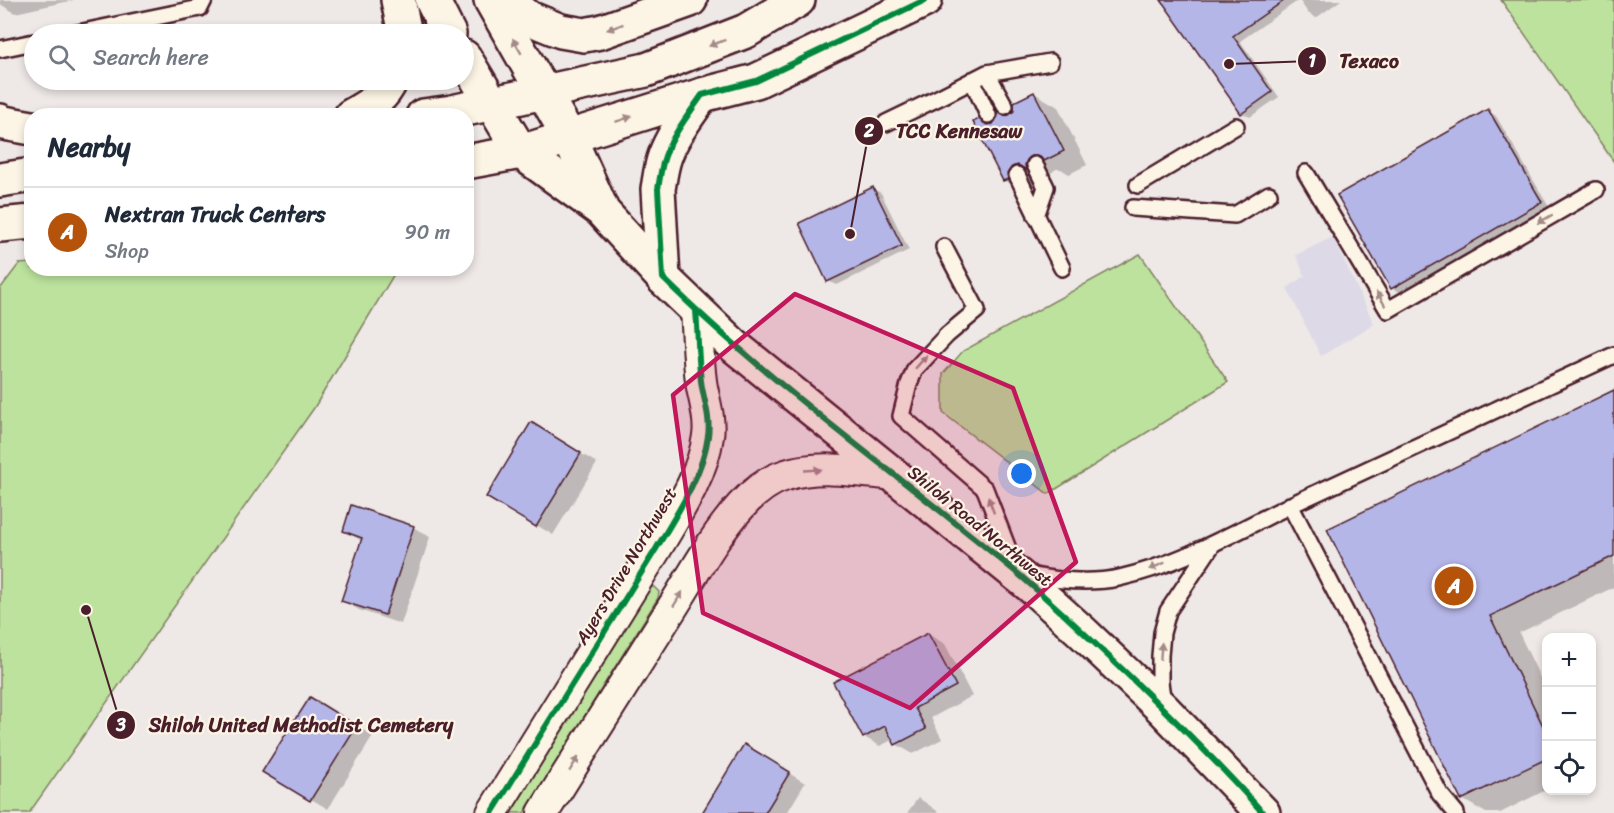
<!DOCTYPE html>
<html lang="en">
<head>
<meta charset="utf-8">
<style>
  :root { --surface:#fff; --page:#f6f6f7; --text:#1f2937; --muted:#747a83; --line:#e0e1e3; --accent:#b45309 }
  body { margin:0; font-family:Sriracha,sans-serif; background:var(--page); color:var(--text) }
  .controls { position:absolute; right:18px; bottom:18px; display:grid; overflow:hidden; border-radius:12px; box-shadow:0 3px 9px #0003 }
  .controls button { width:54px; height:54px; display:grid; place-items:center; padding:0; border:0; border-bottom:2px solid var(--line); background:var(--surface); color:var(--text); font:30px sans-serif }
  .you { position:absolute; left:1022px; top:474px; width:21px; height:21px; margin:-15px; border:4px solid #fff; border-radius:50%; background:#1a73e8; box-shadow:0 0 0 9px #1a73e833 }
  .badge { display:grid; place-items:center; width:39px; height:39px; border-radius:50%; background:var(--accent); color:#fff; font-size:20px; font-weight:700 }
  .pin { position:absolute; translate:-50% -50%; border:3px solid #fff; box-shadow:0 2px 6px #0006 }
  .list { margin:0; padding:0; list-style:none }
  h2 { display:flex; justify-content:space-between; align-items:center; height:78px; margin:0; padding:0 24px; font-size:26px }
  h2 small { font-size:20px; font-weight:400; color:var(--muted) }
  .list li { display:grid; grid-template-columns:39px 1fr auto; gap:18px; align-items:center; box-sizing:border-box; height:90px; padding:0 24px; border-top:2px solid var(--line) }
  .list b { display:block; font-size:22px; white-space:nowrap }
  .list p { margin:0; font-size:20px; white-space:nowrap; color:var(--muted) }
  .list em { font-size:20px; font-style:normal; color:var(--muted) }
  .icon { flex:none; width:33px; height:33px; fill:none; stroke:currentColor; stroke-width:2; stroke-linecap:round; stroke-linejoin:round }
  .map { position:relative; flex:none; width:1614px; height:813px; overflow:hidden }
  .search { position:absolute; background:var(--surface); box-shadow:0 3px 9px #0003; left:24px; top:24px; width:450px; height:66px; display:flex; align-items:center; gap:15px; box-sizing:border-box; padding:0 21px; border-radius:33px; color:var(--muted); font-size:22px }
  .panel { position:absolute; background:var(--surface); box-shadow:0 3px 9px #0003; left:24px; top:108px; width:450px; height:168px; border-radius:24px }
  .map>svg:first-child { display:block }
  .built { fill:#ddd9e7 }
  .green { fill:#bce29d; stroke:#838064; stroke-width:1.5 }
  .shadow { fill:#0003 }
  .building { fill:#b5b6e8; stroke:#4a1f2b; stroke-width:1.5 }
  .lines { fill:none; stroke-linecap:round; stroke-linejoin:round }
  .service-casing { stroke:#4a1f2b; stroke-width:20 }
  .minor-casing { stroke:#4a1f2b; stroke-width:34 }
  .tertiary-casing { stroke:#4a1f2b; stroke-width:38 }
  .secondary-casing { stroke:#4a1f2b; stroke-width:38 }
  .service { stroke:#fcf5e5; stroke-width:15 }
  .minor { stroke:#fcf5e5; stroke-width:30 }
  .tertiary { stroke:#fcf5e5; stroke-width:33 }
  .secondary { stroke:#fcf5e5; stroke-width:33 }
  .cycleway-casing { stroke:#fcf5e5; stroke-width:10 }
  .cycleway { stroke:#00873e; stroke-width:6 }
  .oneway { fill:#a38a88 }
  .marked { fill:#c2185b; fill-opacity:0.2; stroke:#c2185b; stroke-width:4.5; stroke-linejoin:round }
  .labels { text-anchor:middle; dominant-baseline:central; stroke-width:4.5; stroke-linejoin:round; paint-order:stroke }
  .street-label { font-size:18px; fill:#4a1f2b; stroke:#fcf5e5 }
  .leader { fill:none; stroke:#4a1f2b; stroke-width:2 }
  .callout-dot { fill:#4a1f2b; stroke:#fcf5e5; stroke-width:2 }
  .mark-label { font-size:18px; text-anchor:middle; font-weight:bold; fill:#fff }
  .callout-label { font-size:20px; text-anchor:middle; font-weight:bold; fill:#4a1f2b; stroke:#fcf5e5; stroke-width:4.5; stroke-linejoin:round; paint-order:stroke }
</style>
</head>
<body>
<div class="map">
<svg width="1614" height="813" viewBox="0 0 1614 813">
  <rect width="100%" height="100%" fill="#eee8e6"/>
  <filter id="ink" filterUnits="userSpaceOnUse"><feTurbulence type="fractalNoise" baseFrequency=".0167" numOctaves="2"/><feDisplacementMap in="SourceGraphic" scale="12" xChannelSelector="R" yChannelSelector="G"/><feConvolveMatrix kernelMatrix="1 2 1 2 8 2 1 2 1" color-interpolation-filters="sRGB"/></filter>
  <g filter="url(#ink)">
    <path class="built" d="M1333 237 1374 324 1321 356 1287 288 1305 276 1296 255Z"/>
    <path class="green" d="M1501 0H1614V162Z
      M1140 254 1228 382 1048 494 943 413V374L963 351Z
      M31 263 32 268 397 269 314 408 29 813H0V289L19 264Z
      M654 587 659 592 658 598 524 813H507L648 588Z"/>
    <path class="shadow" d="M0 0H74L15 13 0 4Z
      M1163 0H1341L1316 18 1308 13 1299 0 1240 41 1279 97 1250 117 1242 113Z
      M1034 93 1058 107 1087 165 1069 174 1061 169H1056L1050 174 1049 179 1036 180 1028 194 1004 180 988 126 993 125 1004 117 1010 116Z
      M1488 111 1496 116 1549 207 1400 292 1392 288Z
      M873 189 881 193 909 250 837 285 828 281Z
      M1614 392V587L1519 633 1546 690V790L1500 813H1486L1462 799 1329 530Z
      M531 424 597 463 553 535 488 496Z
      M413 527 430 537 401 624 359 610 343 601 362 541 344 531Z
      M928 634 945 644 972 696 931 718 942 739 913 754 896 744 894 739 880 746 864 737Z
      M327 708 373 736 328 809 264 771Z
      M761 756 805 783 787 813H704Z
      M918 798 926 803 940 813H907Z"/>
    <path class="building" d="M1161 0H1285L1233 36 1272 92 1241 114Z
      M1034 92 1064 151 1044 161 1040 157 1031 156 1027 160 1025 165 1026 170 1018 165 1012 167 1007 174 1008 179 1003 181 973 122 979 119 987 125 993 124 998 116 997 111 1004 116 1009 115 1014 111V102Z
      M1488 109 1542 202 1391 289 1337 195Z
      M873 187 902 246 827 282 799 223Z
      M1614 390V556L1490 616 1546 732V759L1461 800 1327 529Z
      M531 422 581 453 536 527 486 497Z
      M351 505 414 526 385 615 341 601 362 538 343 531Z
      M928 633 956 686 915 708 926 729 895 745 885 726 863 738 833 682Z
      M310 697 357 726 310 801 262 772 297 716H298Z
      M744 744 790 772 765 813H702Z"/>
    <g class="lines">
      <g class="service-casing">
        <path id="service" d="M73 34 200 8 204 0
          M0 49 34 42
          M987 73 1005 106
          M972 80 988 115
          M886 123 942 96 987 73 1050 62
          M1035 165 1046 187 1036 216
          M1306 173 1388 310 1596 190
          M1017 175 1062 268
          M1138 185 1236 126
          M1133 208 1235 215 1269 194
          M944 247 977 310 947 335 915 369 909 384 901 416 985 489 1013 562
          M1290 505 1440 794 1456 813
          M1029 575C1059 581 1089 584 1119 578 1182 564 1238 530 1295 503 1402 453 1508 404 1614 355
          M1163 704 1160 682V656L1162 633 1168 611 1212 545"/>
      </g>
      <g class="minor-casing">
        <path id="minor" d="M492 813 656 549C676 515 703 475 708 436 711 417 703 398 701 381 698 358 698 334 696 311
          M543 813C584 747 626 681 667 616 691 579 712 538 741 506 753 493 769 480 786 475 819 464 861 472 895 475"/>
      </g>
      <g class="tertiary-casing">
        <path id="tertiary" d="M432 0 449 34
          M491 0 569 137 601 208
          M464 57 521 152 601 210 663 278 733 345 1031 586 1081 631 1163 709 1263 813"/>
      </g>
      <g class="secondary-casing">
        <path id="secondary" d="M398 0 405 34
          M506 0 529 18 561 31 584 35 600 32 690 0
          M351 116C369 105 382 100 391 80
          M423 116 452 112 646 70 746 31 798 0
          M0 121 4 123 32 128
          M466 162 521 152 702 95 756 81 925 0
          M0 180 32 175
          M0 225 32 222
          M663 278 658 189C660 178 661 167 665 156 673 134 689 114 702 95"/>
      </g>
      <use href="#service" class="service"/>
      <use href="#minor" class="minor"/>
      <use href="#tertiary" class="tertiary"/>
      <use href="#secondary" class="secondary"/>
      <g class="cycleway-casing">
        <path id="cycleway" d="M925 0 756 81 702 95C689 114 673 134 665 156 661 167 660 178 658 189L663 278C772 386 898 474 1016 572 1053 603 1088 637 1123 670 1171 716 1219 763 1263 813
          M492 813 656 549C676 515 703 475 708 436 711 417 703 398 701 381 698 358 698 334 696 311"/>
      </g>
      <use href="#cycleway" class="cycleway"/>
    </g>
    <defs><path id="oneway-solid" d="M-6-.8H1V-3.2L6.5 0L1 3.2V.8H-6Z" transform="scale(1.5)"/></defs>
    <g class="oneway">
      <use href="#oneway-solid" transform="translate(615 27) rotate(160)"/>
      <use href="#oneway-solid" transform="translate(717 43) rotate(159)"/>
      <use href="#oneway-solid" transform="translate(517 46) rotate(-120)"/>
      <use href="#oneway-solid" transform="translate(624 119) rotate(-18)"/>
      <use href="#oneway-solid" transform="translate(1545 219) rotate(150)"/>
      <use href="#oneway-solid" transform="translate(1381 299) rotate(-121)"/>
      <use href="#oneway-solid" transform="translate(921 362) rotate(-49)"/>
      <use href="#oneway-solid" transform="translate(813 470) rotate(-3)"/>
      <use href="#oneway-solid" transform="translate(991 505) rotate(-110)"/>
      <use href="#oneway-solid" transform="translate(1157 566) rotate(158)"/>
      <use href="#oneway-solid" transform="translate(678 599) rotate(-58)"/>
      <use href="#oneway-solid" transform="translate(1161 651) rotate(-85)"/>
      <use href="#oneway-solid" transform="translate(574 764) rotate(-58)"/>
    </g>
  </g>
  <path class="marked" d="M795 294 1013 388 1076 562 910 708 703 613 673 395Z"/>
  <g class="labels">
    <g class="street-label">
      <text transform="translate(980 526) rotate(39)">Shiloh Road Northwest</text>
      <text transform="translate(626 566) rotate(-59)">Ayers Drive Northwest</text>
    </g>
  </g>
  <path class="leader" d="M1229 64L1312 61M850 234L869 131M86 610L121 725"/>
  <g class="callout-dot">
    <circle cx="1229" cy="64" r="6"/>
    <circle cx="850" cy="234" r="6"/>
    <circle cx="86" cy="610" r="6"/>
    <circle cx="1312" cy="61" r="15"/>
    <circle cx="869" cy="131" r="15"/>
    <circle cx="121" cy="725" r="15"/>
  </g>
  <g class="mark-label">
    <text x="1312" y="67">1</text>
    <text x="869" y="137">2</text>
    <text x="121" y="731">3</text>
  </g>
  <g class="callout-label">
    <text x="1369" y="68">Texaco</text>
    <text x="959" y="138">TCC Kennesaw</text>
    <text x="301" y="732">Shiloh United Methodist Cemetery</text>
  </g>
</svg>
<div class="controls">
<button>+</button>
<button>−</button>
<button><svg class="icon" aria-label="locate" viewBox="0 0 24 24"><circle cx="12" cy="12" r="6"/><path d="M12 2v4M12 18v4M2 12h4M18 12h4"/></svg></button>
</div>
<div class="you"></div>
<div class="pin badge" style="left:1454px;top:586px">A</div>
<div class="search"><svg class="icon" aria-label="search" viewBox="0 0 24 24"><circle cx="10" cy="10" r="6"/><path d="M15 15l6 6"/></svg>Search here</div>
<section class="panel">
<h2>Nearby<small></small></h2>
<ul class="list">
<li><span class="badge">A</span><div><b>Nextran Truck Centers</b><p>Shop</p></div><em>90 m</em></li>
</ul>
</section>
</div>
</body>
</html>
